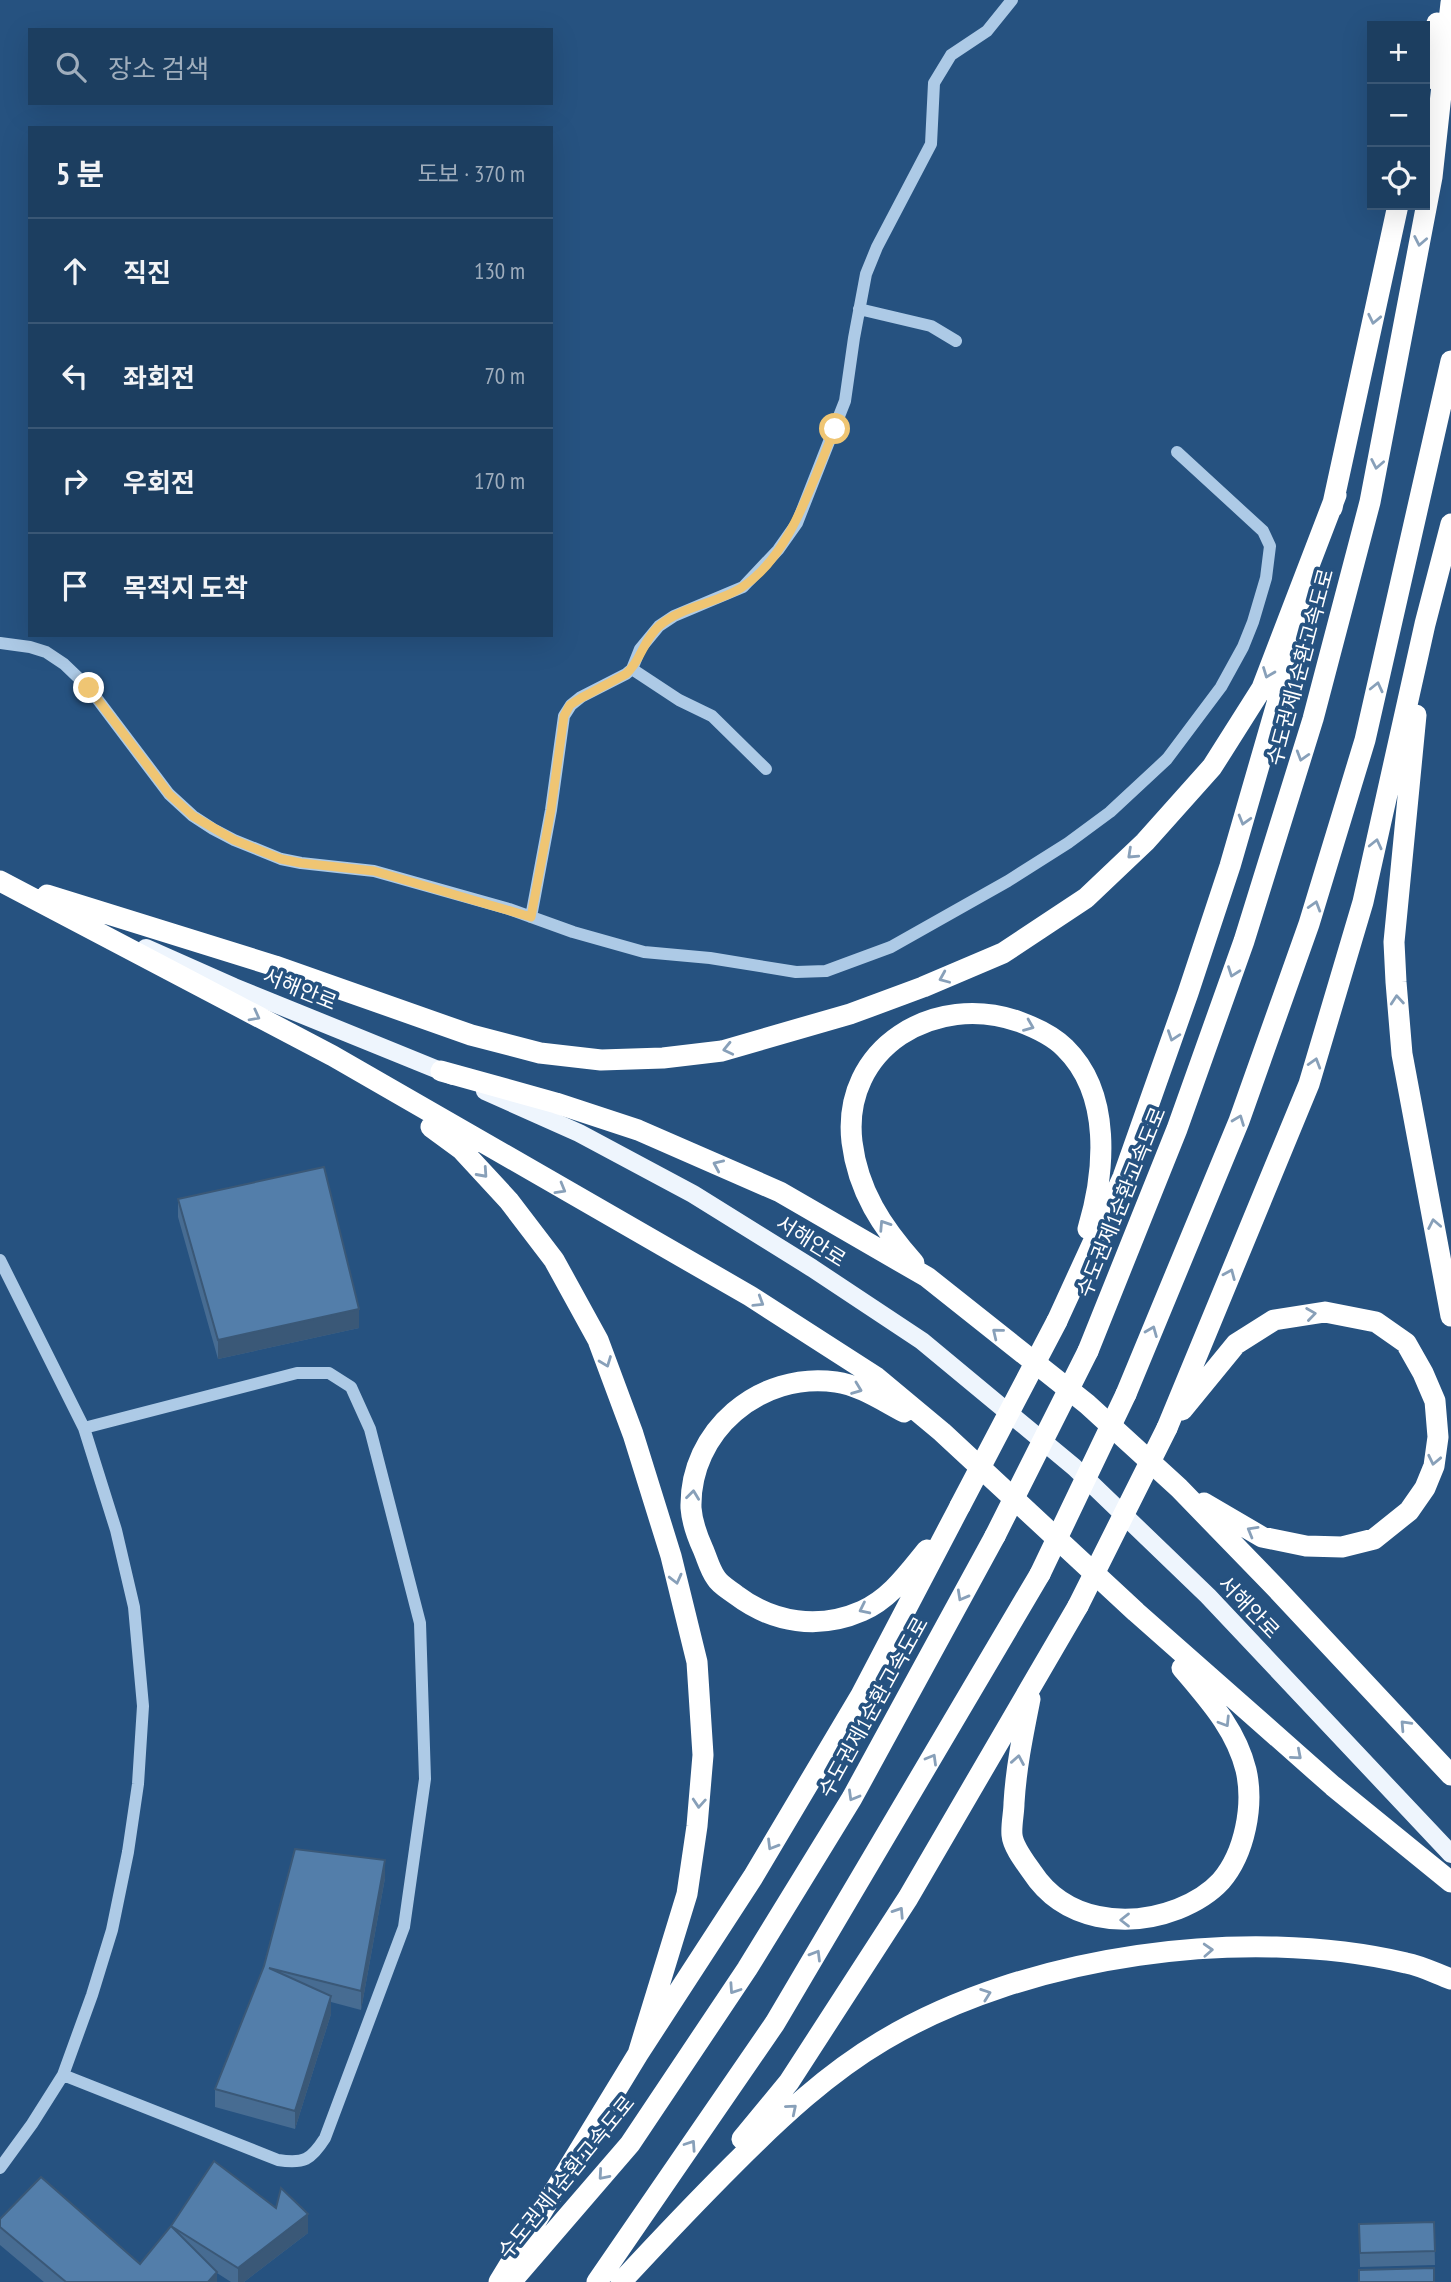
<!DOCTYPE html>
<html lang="ko">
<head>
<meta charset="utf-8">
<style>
  :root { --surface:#1c3e60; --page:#294969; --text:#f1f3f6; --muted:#a0aebd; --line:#3a5775 }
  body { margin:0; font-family:"PT Sans Narrow","Noto Sans KR",sans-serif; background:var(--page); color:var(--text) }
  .controls { position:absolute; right:21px; top:21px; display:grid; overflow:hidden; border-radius:0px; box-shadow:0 7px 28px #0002 }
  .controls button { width:63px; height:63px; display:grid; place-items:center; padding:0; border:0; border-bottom:2px solid var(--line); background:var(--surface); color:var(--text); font:35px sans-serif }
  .stop { position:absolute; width:21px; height:21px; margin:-16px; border:5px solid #efc573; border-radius:50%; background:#fff }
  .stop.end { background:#efc573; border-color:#fff; box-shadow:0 2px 7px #0008 }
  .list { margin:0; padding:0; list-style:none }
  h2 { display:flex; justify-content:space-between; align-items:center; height:91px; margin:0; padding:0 28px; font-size:30px }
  h2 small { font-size:23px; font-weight:400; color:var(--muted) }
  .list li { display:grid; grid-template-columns:46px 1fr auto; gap:21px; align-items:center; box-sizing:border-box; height:105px; padding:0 28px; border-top:2px solid var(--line) }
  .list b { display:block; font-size:26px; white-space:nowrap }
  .list em { font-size:23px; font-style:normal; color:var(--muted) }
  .icon { flex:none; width:38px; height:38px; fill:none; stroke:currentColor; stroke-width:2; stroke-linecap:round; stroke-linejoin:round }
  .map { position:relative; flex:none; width:1451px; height:2282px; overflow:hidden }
  .search { position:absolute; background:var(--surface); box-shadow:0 7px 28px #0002; left:28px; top:28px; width:525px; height:77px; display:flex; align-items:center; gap:18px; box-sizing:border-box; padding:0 24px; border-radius:0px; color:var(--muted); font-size:26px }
  .panel { position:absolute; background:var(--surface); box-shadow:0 7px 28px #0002; left:28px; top:126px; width:525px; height:511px; border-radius:0px }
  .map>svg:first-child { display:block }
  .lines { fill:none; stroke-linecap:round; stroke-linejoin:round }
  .minor { stroke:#adcae6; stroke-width:12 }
  .major { stroke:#eef5fd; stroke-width:18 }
  .highway { stroke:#fff; stroke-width:21 }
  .highway-bridge { stroke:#fff; stroke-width:21 }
  .wall { fill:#476c92 }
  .shaded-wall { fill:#3a5877 }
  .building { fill:#537eaa; stroke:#3a5877; stroke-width:2 }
  .oneway { stroke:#88a0b9 }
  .route { stroke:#efc573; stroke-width:9 }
  .labels { text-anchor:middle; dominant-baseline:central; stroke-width:7; stroke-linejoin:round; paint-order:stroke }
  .street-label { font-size:21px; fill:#fff; stroke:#265280 }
</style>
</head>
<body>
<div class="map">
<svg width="1451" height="2282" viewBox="0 0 1451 2282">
  <rect width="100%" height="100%" fill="#265280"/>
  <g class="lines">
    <path class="minor" d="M859 309 931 326 956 341
      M0 643 30 647 46 652 64 664 89 688 169 794 193 816 213 829 234 840 281 859 301 863 374 871 509 909 573 932 644 952 710 958 796 972 826 971 891 947 1008 881 1068 843 1110 812 1167 759 1221 687 1243 647 1253 622 1266 578 1270 546 1263 531 1177 452
      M632 669 679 700 712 716 766 769
      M531 917 551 810 564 716 571 705 581 697 626 674 632 669 640 649 659 626 674 616 743 587 778 550 797 523 845 401 854 338 866 274 877 247 931 144 934 83 951 55 987 31 1012 0
      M0 1260 84 1428 116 1530 134 1607 143 1706 138 1784 128 1852 112 1930 92 1995 63 2075 32 2124 0 2168
      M63 2075 278 2160C304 2164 311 2160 325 2138L404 1927 425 1779 420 1623 370 1429 351 1387 329 1373H297L84 1428"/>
    <path class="major" d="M146 948 234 987 453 1076
      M485 1091 579 1133 693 1194 812 1268 922 1341 1074 1467 1208 1596 1451 1854"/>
    <path class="highway" d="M1425 80 1437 23
      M1332 508 1398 205
      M1416 715 1394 942 1396 982 1402 1054 1451 1316
      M0 881 333 1056 750 1296 876 1377 942 1432 1136 1612 1333 1786 1451 1882
      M47 895 275 966 471 1035 540 1053 601 1060 663 1058 722 1051 850 1014 923 987 1003 953 1086 898 1145 842 1212 767 1262 688 1336 495
      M441 1071 556 1103 638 1130 780 1192 927 1277 1087 1404 1179 1488 1276 1588 1451 1775
      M431 1127 461 1149 509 1201 554 1260 598 1340 633 1434 671 1556 697 1662 703 1755 697 1826 687 1894 638 2054
      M914 1263C882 1227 858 1191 852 1142 841 1048 935 991 1020 1022 1036 1028 1053 1036 1065 1048 1112 1094 1105 1172 1088 1229
      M1057 1321 1123 1177 1188 993 1230 866 1304 610
      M1088 1351 1177 1129 1244 941 1313 719 1370 502 1432 177 1451 3
      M1126 1394 1239 1121 1309 924 1365 740 1451 361
      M1182 1410 1236 1344 1274 1320 1325 1312 1376 1322 1406 1343 1423 1373 1435 1401 1438 1437 1434 1466 1425 1488 1409 1511 1374 1539 1342 1547 1306 1546 1262 1537 1204 1503
      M904 1412C883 1401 859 1385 836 1382 760 1371 689 1431 691 1508 692 1521 698 1538 703 1549 707 1558 710 1570 716 1578 720 1585 730 1590 736 1595 773 1623 819 1630 862 1611 890 1599 908 1573 927 1550
      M1167 1428 1309 1084 1363 902 1425 624 1451 524
      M1030 1699C1023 1734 1016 1768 1014 1803 1014 1813 1011 1825 1012 1835 1013 1847 1025 1862 1032 1872 1064 1921 1126 1929 1178 1909 1193 1903 1210 1893 1221 1881 1245 1853 1254 1805 1246 1770 1236 1729 1208 1699 1182 1668
      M742 2139 789 2082 908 1898 1078 1606
      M499 2282 638 2054 753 1877 861 1695 960 1506
      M511 2282 630 2144 747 1969 852 1798 995 1536
      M597 2282 775 2023 1040 1574
      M621 2282C658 2242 695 2203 734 2164 780 2118 828 2073 884 2040 1027 1955 1245 1925 1406 1963 1422 1966 1437 1974 1451 1979"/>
    <path class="highway-bridge" d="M960 1506 1057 1321
      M995 1536 1088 1351
      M1040 1574 1126 1394
      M1078 1606 1167 1428"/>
  </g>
  <path class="wall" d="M178 1199 359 1328 218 1359 178 1217Z
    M385 1878 361 2010 331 2002V2014L295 2129 215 2107V2089L264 1966Z
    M0 2219 140 2264 171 2226 308 2233 244 2282H231L217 2273V2282H44L0 2245Z
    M1434 2222 1435 2265 1360 2267 1359 2224Z"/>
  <path class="shaded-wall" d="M359 1309V1328L218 1359V1340Z
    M385 1860V1878L361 2010V1991Z
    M331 1996V2014L295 2129V2111Z
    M308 2214V2233L244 2282H238V2268Z
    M217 2272V2282H208Z"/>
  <path class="building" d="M324 1167 359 1309 218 1340 178 1199Z
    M295 1849 385 1860 361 1991 269 1968 331 1996 295 2111 215 2089 264 1966Z
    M214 2161 276 2208 281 2188 308 2214 238 2268 171 2226 217 2272 208 2282H66L0 2227V2219L41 2177 140 2264 171 2226Z
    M1434 2222 1435 2251 1360 2253 1359 2224Z
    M1434 2268V2282H1359V2270Z"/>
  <defs><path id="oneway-chevron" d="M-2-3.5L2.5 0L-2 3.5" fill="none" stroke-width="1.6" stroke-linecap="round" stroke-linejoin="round" transform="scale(1.75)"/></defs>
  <g class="oneway">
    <use href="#oneway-chevron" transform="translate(1420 241) rotate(101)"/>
    <use href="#oneway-chevron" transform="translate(1374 319) rotate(102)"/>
    <use href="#oneway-chevron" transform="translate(1377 464) rotate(101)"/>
    <use href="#oneway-chevron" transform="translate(1268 673) rotate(111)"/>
    <use href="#oneway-chevron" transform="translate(1377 687) rotate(-77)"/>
    <use href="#oneway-chevron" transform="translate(1302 756) rotate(107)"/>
    <use href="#oneway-chevron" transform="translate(1244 820) rotate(106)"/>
    <use href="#oneway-chevron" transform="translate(1376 844) rotate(-77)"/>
    <use href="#oneway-chevron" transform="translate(1132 854) rotate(137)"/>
    <use href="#oneway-chevron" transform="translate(1315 906) rotate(-73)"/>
    <use href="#oneway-chevron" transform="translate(1233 972) rotate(110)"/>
    <use href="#oneway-chevron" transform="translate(944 978) rotate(157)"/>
    <use href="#oneway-chevron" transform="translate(1397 1000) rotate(-95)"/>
    <use href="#oneway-chevron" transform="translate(255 1016) rotate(28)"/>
    <use href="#oneway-chevron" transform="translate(1029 1026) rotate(22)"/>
    <use href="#oneway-chevron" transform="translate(1173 1036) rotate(109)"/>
    <use href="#oneway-chevron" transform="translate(728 1049) rotate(167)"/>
    <use href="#oneway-chevron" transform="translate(1315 1063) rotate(-73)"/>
    <use href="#oneway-chevron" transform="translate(1239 1120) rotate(-69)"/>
    <use href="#oneway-chevron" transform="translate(718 1165) rotate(-156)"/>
    <use href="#oneway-chevron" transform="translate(483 1173) rotate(48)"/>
    <use href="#oneway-chevron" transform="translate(561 1189) rotate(30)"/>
    <use href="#oneway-chevron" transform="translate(1434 1224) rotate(-101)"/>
    <use href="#oneway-chevron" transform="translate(884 1225) rotate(-123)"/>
    <use href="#oneway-chevron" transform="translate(1230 1274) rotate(-67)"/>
    <use href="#oneway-chevron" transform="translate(759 1302) rotate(32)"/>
    <use href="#oneway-chevron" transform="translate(1311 1314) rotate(-8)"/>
    <use href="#oneway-chevron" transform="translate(1152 1331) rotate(-68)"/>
    <use href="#oneway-chevron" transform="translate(997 1333) rotate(-141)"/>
    <use href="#oneway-chevron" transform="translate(606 1362) rotate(69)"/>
    <use href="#oneway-chevron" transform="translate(857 1389) rotate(21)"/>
    <use href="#oneway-chevron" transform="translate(1434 1460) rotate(102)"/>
    <use href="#oneway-chevron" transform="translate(693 1495) rotate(-83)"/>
    <use href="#oneway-chevron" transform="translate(1252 1531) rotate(-150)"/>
    <use href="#oneway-chevron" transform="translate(676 1579) rotate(76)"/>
    <use href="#oneway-chevron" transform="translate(962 1596) rotate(119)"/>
    <use href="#oneway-chevron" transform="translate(864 1609) rotate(154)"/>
    <use href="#oneway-chevron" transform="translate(1225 1722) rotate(58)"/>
    <use href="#oneway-chevron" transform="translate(1405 1725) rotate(-133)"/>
    <use href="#oneway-chevron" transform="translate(1297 1755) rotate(41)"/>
    <use href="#oneway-chevron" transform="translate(932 1759) rotate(-60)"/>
    <use href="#oneway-chevron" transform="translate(1018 1760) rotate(-80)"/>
    <use href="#oneway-chevron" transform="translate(853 1796) rotate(120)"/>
    <use href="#oneway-chevron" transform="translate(699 1803) rotate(94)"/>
    <use href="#oneway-chevron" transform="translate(772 1845) rotate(121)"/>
    <use href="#oneway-chevron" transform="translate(899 1912) rotate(-57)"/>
    <use href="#oneway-chevron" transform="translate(1125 1920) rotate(-180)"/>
    <use href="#oneway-chevron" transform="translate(1208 1950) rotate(-3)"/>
    <use href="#oneway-chevron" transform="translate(816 1955) rotate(-59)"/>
    <use href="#oneway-chevron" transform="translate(734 1989) rotate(124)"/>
    <use href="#oneway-chevron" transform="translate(986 1994) rotate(-20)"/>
    <use href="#oneway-chevron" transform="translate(792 2109) rotate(-40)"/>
    <use href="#oneway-chevron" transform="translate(691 2145) rotate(-56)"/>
    <use href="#oneway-chevron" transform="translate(603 2175) rotate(131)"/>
  </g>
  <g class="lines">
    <path class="route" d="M89 688 169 794 193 816 234 840 281 859 301 863 374 871 531 917 551 810 564 716 570 705 581 698 626 674C641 661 643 640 659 626 682 606 715 604 741 588 791 556 812 481 835 429"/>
  </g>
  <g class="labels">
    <g class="street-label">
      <text transform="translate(1300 667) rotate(-75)">수도권제1순환고속도로</text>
      <text transform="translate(300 989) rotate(22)">서해안로</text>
      <text transform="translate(1121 1202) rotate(-68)">수도권제1순환고속도로</text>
      <text transform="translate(811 1241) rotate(32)">서해안로</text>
      <text transform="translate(1249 1607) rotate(46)">서해안로</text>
      <text transform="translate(873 1707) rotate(-61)">수도권제1순환고속도로</text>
      <text transform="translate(566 2177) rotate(-51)">수도권제1순환고속도로</text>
    </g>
  </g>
</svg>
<div class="controls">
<button>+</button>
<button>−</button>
<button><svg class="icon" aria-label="locate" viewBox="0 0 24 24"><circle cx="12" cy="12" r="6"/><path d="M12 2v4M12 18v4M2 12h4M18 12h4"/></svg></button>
</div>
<div class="stop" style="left:835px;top:429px"></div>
<div class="stop end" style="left:89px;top:688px"></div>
<div class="search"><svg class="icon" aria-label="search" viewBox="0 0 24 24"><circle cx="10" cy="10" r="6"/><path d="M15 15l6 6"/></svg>장소 검색</div>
<section class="panel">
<h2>5 분<small>도보 · 370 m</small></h2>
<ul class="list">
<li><svg class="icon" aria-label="ahead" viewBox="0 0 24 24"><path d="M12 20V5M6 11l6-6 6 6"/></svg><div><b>직진</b></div><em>130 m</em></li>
<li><svg class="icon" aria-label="left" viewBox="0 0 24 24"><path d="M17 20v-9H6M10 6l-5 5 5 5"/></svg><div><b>좌회전</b></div><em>70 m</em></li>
<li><svg class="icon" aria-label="right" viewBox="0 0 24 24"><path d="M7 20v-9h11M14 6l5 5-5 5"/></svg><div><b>우회전</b></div><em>170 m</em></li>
<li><svg class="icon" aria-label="arrive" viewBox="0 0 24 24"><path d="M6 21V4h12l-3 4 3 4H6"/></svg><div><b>목적지 도착</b></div></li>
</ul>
</section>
</div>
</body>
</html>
